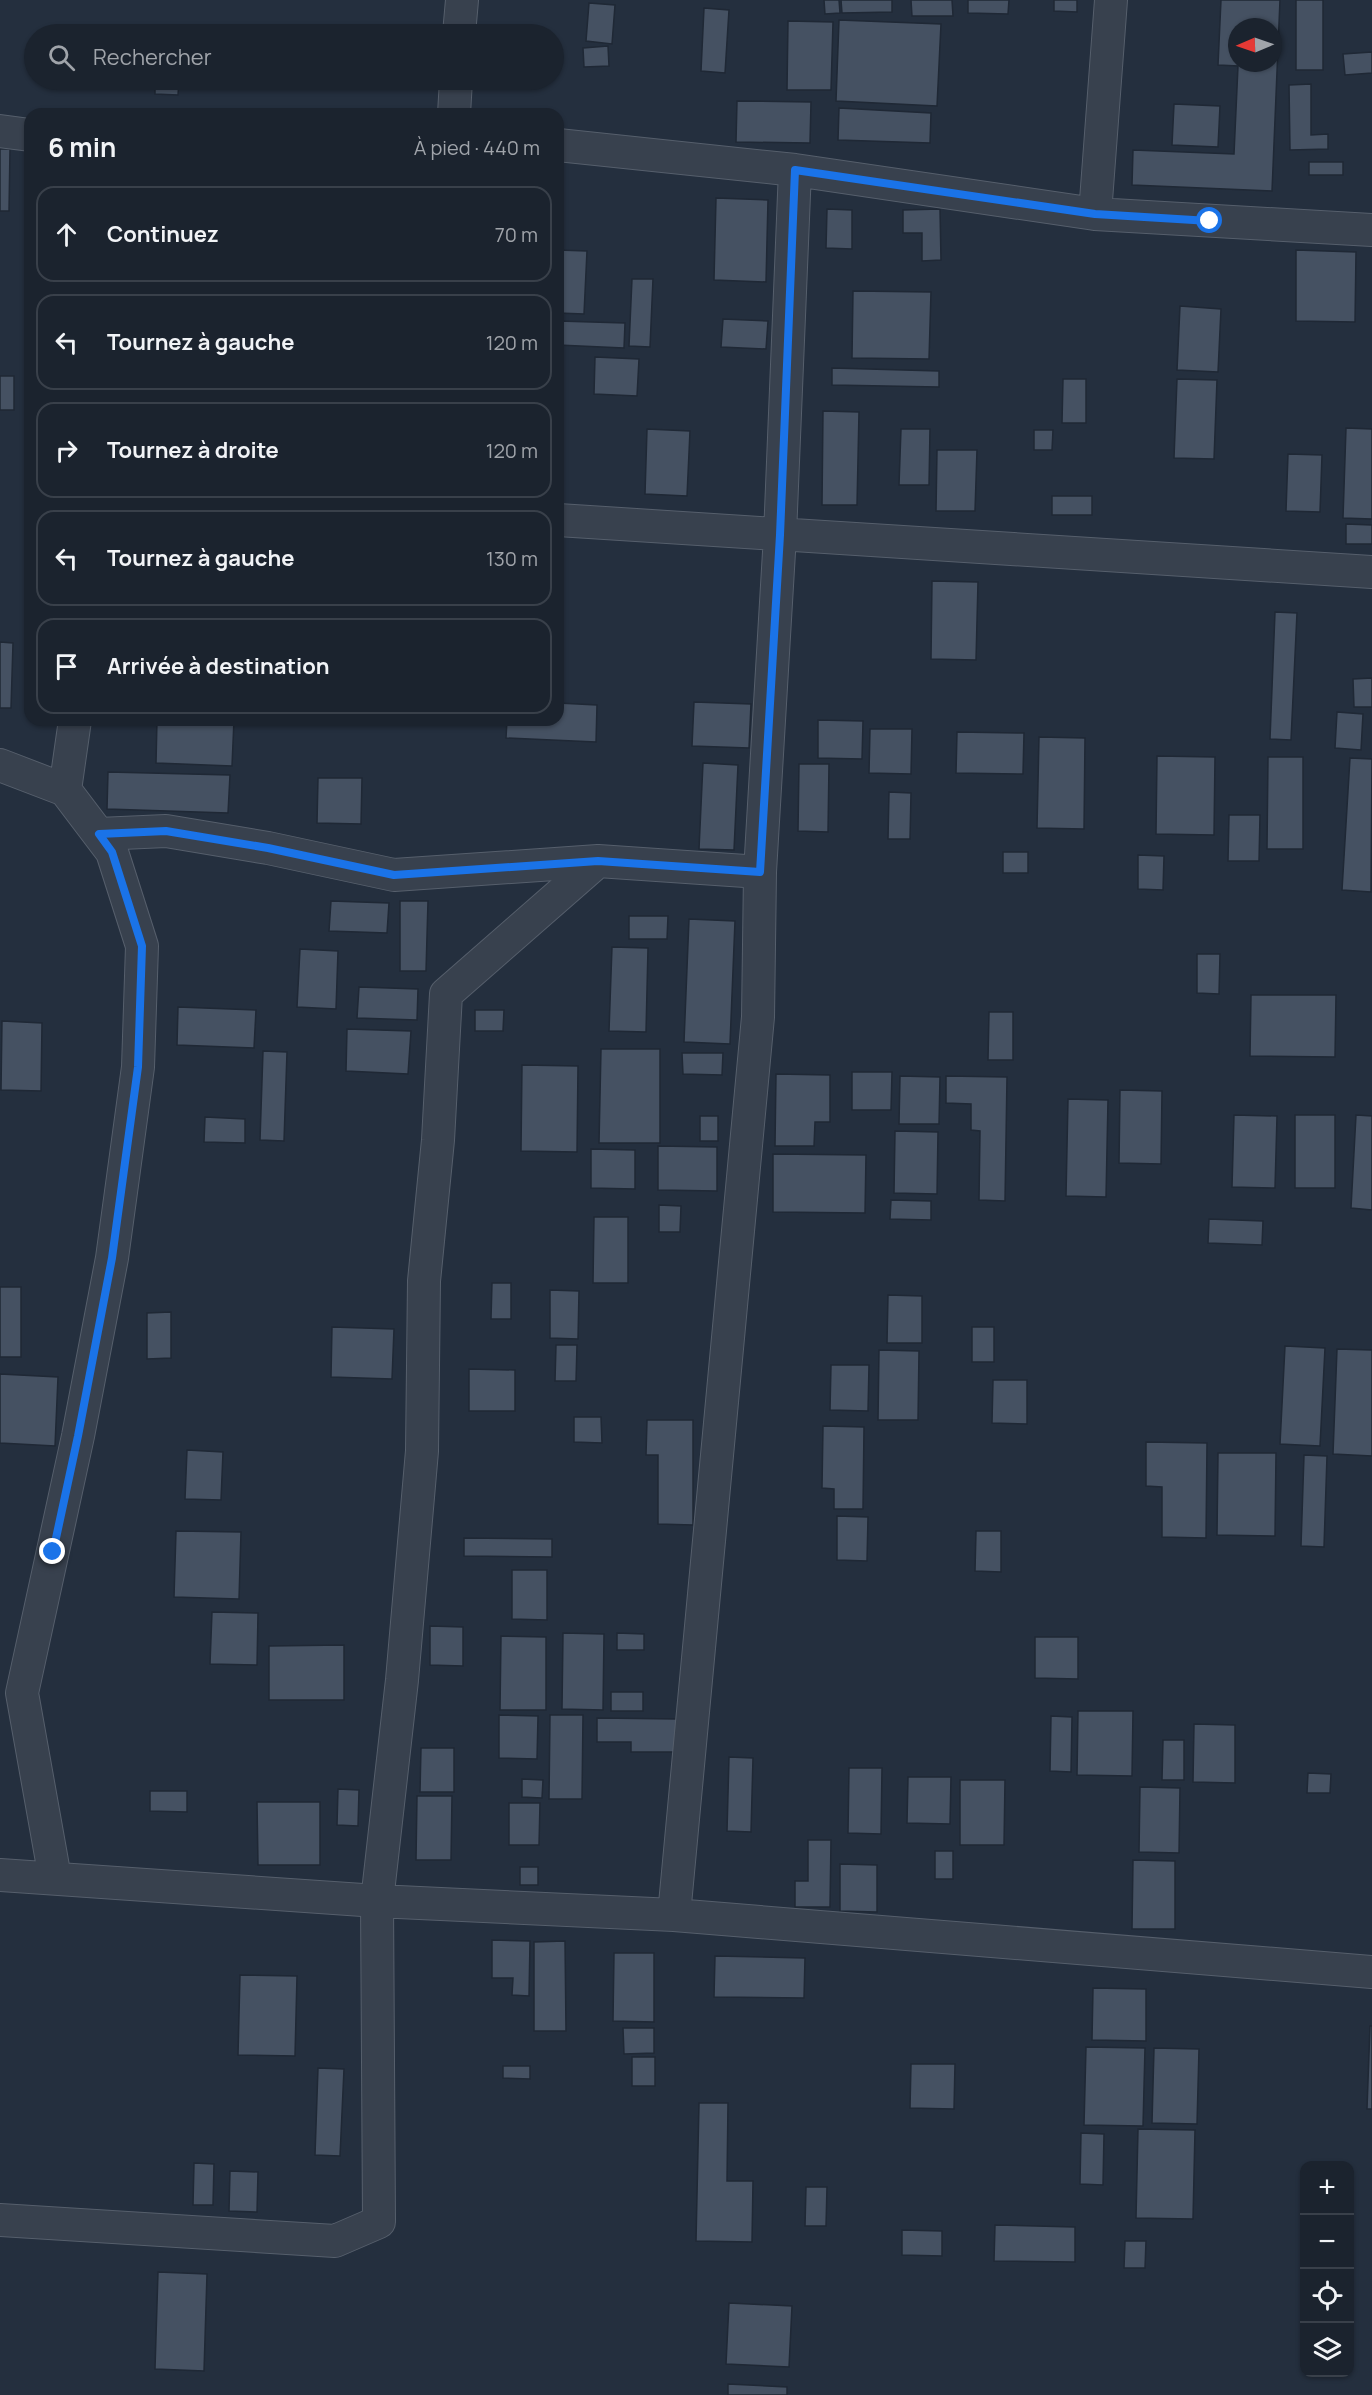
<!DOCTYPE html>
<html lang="fr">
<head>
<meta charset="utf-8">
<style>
  :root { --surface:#1b232e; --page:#282f3a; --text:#f1f3f6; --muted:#a0a4aa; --line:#39404a }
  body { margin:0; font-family:Manrope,sans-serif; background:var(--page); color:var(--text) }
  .controls { position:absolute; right:18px; bottom:18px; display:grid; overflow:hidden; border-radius:12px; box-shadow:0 2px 4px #0004 }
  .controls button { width:54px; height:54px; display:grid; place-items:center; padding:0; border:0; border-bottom:2px solid var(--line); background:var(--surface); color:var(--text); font:30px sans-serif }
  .compass { position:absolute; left:1228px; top:18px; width:54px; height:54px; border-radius:50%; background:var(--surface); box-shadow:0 2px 4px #0004; rotate:268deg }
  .stop { position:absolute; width:18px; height:18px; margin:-14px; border:4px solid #1a73e8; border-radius:50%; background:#fff }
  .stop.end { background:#1a73e8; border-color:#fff; box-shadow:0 2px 6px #0008 }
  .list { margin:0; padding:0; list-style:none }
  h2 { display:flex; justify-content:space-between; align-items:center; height:78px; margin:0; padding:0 24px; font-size:26px }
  h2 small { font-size:20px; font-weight:400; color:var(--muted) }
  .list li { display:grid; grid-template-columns:39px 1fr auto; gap:18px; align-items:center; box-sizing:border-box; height:96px; margin:0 12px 12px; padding:0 12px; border:2px solid var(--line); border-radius:18px }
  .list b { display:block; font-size:22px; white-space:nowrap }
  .list em { font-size:20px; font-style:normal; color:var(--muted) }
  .icon { flex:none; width:33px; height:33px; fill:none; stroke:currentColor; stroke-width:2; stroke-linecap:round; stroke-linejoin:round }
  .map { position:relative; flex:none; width:1372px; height:2395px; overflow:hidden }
  .search { position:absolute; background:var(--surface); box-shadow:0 2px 4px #0004; left:24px; top:24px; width:540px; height:66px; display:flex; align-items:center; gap:15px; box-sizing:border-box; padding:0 21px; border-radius:33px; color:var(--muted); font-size:22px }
  .panel { position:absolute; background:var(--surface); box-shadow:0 2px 4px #0004; left:24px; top:108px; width:540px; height:618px; border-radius:18px }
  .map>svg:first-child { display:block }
  .building { fill:#455162; stroke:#1f2835; stroke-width:1.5; fill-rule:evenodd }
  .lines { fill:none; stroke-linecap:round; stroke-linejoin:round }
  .street-casing { stroke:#565f6c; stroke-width:34 }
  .street { stroke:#38414e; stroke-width:32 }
  .route { stroke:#1a73e8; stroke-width:8 }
</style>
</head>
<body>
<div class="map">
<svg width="1372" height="2395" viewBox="0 0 1372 2395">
  <rect width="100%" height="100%" fill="#242f3e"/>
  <path class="building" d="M824 0H839L840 13 825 14Z
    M841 0H892V12L842 13Z
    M911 0H952L953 16H912Z
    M968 0H1009L1008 14 968 13Z
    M1054 0H1077V12L1054 11Z
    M1221 0H1280L1272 191 1132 185 1133 150 1234 154 1238 66 1218 65ZM1237 27H1273V63H1237Z
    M1296 0H1323V70H1296Z
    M589 3 615 5 612 44 586 41Z
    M704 8 729 10 725 73 701 71Z
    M839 20 941 24 937 106 836 101Z
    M788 21 833 22 831 90H787Z
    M608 46 609 66 584 67 583 48Z
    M1372 52V73L1345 75 1343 54Z
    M155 80H179L178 95 155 94Z
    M1311 84V135L1328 134V149L1290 150 1289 85Z
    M737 101 811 102 810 143 736 142Z
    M1174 104 1220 106 1218 147 1172 145Z
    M839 108 931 113 930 143 838 140Z
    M0 149H10L9 211H0Z
    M1309 162H1343V175H1309Z
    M716 198 768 200 766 282 714 280Z
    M827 209 852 210V249L826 248Z
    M940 209 941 260 922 261V233H903V210Z
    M558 250 587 251 584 314 558 313Z
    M1296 250 1356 252 1355 322 1296 321Z
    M632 279H653L650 347 629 346Z
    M853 291 931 292 929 359 852 358Z
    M1180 306 1221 309 1218 372 1177 370Z
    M723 319 768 321 766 349 721 347Z
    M558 321 625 323 624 348 558 345Z
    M595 357 639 359 637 396 594 394Z
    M832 368 939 371V387L832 385Z
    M0 376H14V410H0Z
    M1063 379H1086V423H1062Z
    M1177 379 1217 380 1214 459 1174 458Z
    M823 411 859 412 857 505H822Z
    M1346 428 1372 429V519L1343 518Z
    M647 429 690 431 687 496 645 494Z
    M901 429H930L929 485H899Z
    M1034 430H1053L1052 450H1034Z
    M937 450H977L975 511H936Z
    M1288 454 1322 455 1320 512 1286 511Z
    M1052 496H1092V515H1052Z
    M1346 524 1372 525V544H1346Z
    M932 581 978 582 976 660 931 659Z
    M1275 612 1297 613 1291 740 1270 739Z
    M0 642 13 643 11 708H0Z
    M1372 678V707H1354L1353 679Z
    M694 702 751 704 749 748 692 746Z
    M558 703 597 705 596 742 506 738 507 720H558Z
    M1337 712 1363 714 1361 750 1335 748Z
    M157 720H234L232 766 156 763Z
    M818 720 863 721 862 759 818 758Z
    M870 729H912L911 774 869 773Z
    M957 732 1024 733 1023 774 956 773Z
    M1039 737 1085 738 1084 829 1037 828Z
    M1157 756 1215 757 1214 835 1156 834Z
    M1268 757H1303V849H1267Z
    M1350 758 1372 759 1371 892 1342 890Z
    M703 763 738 765 734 850 699 849Z
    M799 764H829L828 832 798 831Z
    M108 772 230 775 228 813 107 809Z
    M318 778H362L361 824 317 823Z
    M889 792 911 793 910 839H888Z
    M1229 815H1260L1259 861H1228Z
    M1003 852H1028V873H1003Z
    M1138 855 1164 856 1163 890 1138 889Z
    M331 901 389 903 387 933 329 931Z
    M400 901H428L426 971H400Z
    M629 916H668L667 939H629Z
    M689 919 735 921 730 1044 684 1042Z
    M612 947 648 948 646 1032 609 1031Z
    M300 949 338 951 336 1009 297 1007Z
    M1197 954H1220L1219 994 1197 993Z
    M359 987 418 989 417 1020 357 1018Z
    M1251 995H1336L1335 1057 1250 1056Z
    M178 1007 256 1010 254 1048 177 1045Z
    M475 1010H504L503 1031H475Z
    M989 1012H1013V1060H988Z
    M2 1021 42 1023 41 1091 1 1090Z
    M347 1029 411 1031 408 1074 346 1071Z
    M601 1049H660V1143H599Z
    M263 1051 287 1052 284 1141 260 1140Z
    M682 1053H723L722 1075 683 1074Z
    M522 1065 578 1066 577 1152 521 1151Z
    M852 1072H892L891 1110H852Z
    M776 1074 830 1075V1122H815L814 1146H775Z
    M900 1076 940 1077 939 1124H899Z
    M946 1076 1007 1077 1005 1201 979 1200 980 1131 971 1130V1104L946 1103Z
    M1120 1090 1162 1091 1161 1164 1119 1163Z
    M1068 1099 1108 1100 1106 1197 1066 1196Z
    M1234 1115 1277 1116 1275 1188 1232 1187Z
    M1295 1115H1335V1188H1295Z
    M1356 1115 1372 1116V1210L1351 1208Z
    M700 1116H718V1141H700Z
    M205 1117 245 1119V1143L204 1142Z
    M895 1131 938 1132 937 1194 894 1193Z
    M658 1146 717 1147V1191L658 1190Z
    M591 1149 635 1150V1189L591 1188Z
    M773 1154 866 1155 865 1213 773 1212Z
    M891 1200 931 1201V1220L890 1219Z
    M659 1205 681 1206 680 1232H659Z
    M594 1217H628V1283H593Z
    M1209 1219 1263 1221 1262 1245 1208 1243Z
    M492 1283H511V1319H491Z
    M0 1287H21V1357H0Z
    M550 1290 579 1291 578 1339 550 1338Z
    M888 1295 922 1296V1343H887Z
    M171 1312V1358L147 1359V1313Z
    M332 1327 394 1329 392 1379 331 1377Z
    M972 1327H994V1362H972Z
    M556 1345H577L576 1381H555Z
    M1285 1346 1325 1348 1320 1446 1280 1444Z
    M1337 1349 1372 1350V1456L1333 1454Z
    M879 1350 919 1351 918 1420H878Z
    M831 1365H869L868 1411 830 1410Z
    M469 1369 515 1370V1411H469Z
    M0 1374 58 1377 55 1446 0 1443Z
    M993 1380H1027V1424L992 1423Z
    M574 1417H601L602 1443 574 1442Z
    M647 1420H693V1525L658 1524V1455H646Z
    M823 1426 864 1427 863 1509H834V1489L822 1488Z
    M1146 1442 1207 1443 1206 1538 1162 1537V1487L1146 1486Z
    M187 1450 223 1452 221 1500 185 1499Z
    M1218 1453H1276L1275 1536 1217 1535Z
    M1304 1455 1327 1456 1324 1547 1301 1546Z
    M837 1516 868 1517 867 1561 837 1560Z
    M176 1531 241 1532 239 1599 174 1597Z
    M976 1531H1001V1572L975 1571Z
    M464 1538 552 1539V1557L464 1556Z
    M512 1570H547V1620L512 1619Z
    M212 1612 258 1613 257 1665 210 1664Z
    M430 1626 463 1627V1666L430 1665Z
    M563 1633 604 1634 603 1710 562 1709Z
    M617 1633 644 1634V1650H617Z
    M501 1636 546 1637V1710H500Z
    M1035 1637H1078V1679L1035 1678Z
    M344 1645V1700H269V1646Z
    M611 1692H643V1711H611Z
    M1078 1711H1133L1132 1776 1077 1775Z
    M499 1715 538 1716 537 1759 499 1758Z
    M550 1715H583L582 1799H549Z
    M1051 1716 1072 1717 1071 1772 1050 1771Z
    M597 1718 678 1719V1752H631V1742H597Z
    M1194 1724 1235 1725V1783L1193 1782Z
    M1163 1740H1184V1780H1162Z
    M421 1748H454V1792H420Z
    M729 1757 753 1758 751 1832 727 1831Z
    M849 1768H882L881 1834 848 1833Z
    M1308 1773 1331 1774 1330 1793H1307Z
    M908 1777H951L950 1824 907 1823Z
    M522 1779 543 1780 542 1798 522 1797Z
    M960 1780H1005L1004 1845H960Z
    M1140 1787 1180 1788 1179 1853 1139 1852Z
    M338 1789 359 1790 358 1826 337 1825Z
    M150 1791H187V1812L150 1811Z
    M417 1796H452L451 1860H416Z
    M257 1802H320V1865H258Z
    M509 1803H540L539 1845H509Z
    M808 1840H831L830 1907H795V1881H808Z
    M935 1851H953V1879H935Z
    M1133 1860 1175 1861V1929H1132Z
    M840 1864 877 1865V1912L840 1911Z
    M520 1867H538V1885H520Z
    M492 1940 530 1941 529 1996 512 1995 513 1978H492Z
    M565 1941 566 2031H534V1942Z
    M614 1953H654V2022L613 2021Z
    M715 1956 805 1958 804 1998 714 1997Z
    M240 1975 297 1976 295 2056 238 2055Z
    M1093 1988 1146 1989V2041L1092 2040Z
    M1370 2026H1372V2109H1367Z
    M623 2028H654V2053L624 2054Z
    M1086 2047 1145 2048 1143 2126 1084 2125Z
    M1154 2048 1199 2049 1197 2124 1152 2123Z
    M632 2057H655V2086H632Z
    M911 2064H955L954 2109 910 2108Z
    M503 2066H530V2079L503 2078Z
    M318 2068 344 2069 340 2156 315 2155Z
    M699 2103H728L727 2181H753L752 2242 696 2241Z
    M1138 2129 1195 2130 1193 2219 1136 2218Z
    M1081 2133 1104 2134 1103 2185 1080 2184Z
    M194 2163 214 2164 213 2205H193Z
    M230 2171 258 2172 257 2212 229 2211Z
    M806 2187H827L826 2226H805Z
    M995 2225 1075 2227V2262L994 2261Z
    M902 2230 942 2231V2256L902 2255Z
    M1125 2241H1146L1145 2268H1124Z
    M158 2272 207 2274 204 2371 155 2369Z
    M729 2303 792 2306 789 2367 726 2364Z
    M728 2384 787 2387V2395H728Z"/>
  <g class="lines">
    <g class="street-casing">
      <path id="street" d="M459 34 462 0
        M454 114 456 80
        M0 131 30 135
        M558 145 795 170 1095 214 1372 230
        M1095 214 1111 0
        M558 520 1372 572
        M0 765 65 790 112 852 142 946 138 1067 112 1258 78 1436 22 1693 55 1878
        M65 790 75 720
        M99 834 166 831 268 848 394 875 598 861
        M0 1875 377 1901 674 1915 1372 1972
        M674 1915 758 1017 760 872 780 535 795 170
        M0 2220 335 2241 379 2222 377 1901 402 1680 422 1451 424 1281 438 1140 446 994 598 861 760 872"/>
    </g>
    <use href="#street" class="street"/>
  </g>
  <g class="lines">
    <path class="route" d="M53 1552 78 1436 112 1258 138 1067 142 946 112 852 99 834 166 831 268 848 394 875 598 861 760 872 780 535 795 170 1095 214 1210 221"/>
  </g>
</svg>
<div class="controls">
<button>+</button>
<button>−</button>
<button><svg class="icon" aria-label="locate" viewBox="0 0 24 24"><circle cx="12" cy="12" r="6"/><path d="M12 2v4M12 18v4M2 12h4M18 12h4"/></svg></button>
<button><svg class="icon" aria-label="layers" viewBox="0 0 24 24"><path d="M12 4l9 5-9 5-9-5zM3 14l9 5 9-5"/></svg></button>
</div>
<svg class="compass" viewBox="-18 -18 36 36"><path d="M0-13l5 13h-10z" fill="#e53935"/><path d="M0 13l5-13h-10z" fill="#a0a4aa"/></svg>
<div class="stop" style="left:1210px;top:221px"></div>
<div class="stop end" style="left:53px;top:1552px"></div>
<div class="search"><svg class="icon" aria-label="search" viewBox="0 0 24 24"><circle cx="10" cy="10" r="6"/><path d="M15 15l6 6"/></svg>Rechercher</div>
<section class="panel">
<h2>6 min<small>À pied · 440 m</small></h2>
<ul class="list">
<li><svg class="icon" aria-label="ahead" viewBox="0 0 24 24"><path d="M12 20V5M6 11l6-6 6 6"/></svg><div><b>Continuez</b></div><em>70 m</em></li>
<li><svg class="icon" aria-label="left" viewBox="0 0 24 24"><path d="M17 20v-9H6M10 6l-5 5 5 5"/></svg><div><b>Tournez à gauche</b></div><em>120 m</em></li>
<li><svg class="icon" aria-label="right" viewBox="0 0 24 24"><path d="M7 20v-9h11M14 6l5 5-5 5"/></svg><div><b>Tournez à droite</b></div><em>120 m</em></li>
<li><svg class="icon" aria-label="left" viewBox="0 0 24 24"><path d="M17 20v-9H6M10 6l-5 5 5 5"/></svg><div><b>Tournez à gauche</b></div><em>130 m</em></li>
<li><svg class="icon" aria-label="arrive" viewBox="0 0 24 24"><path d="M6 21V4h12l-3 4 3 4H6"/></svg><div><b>Arrivée à destination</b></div></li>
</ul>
</section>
</div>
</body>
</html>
